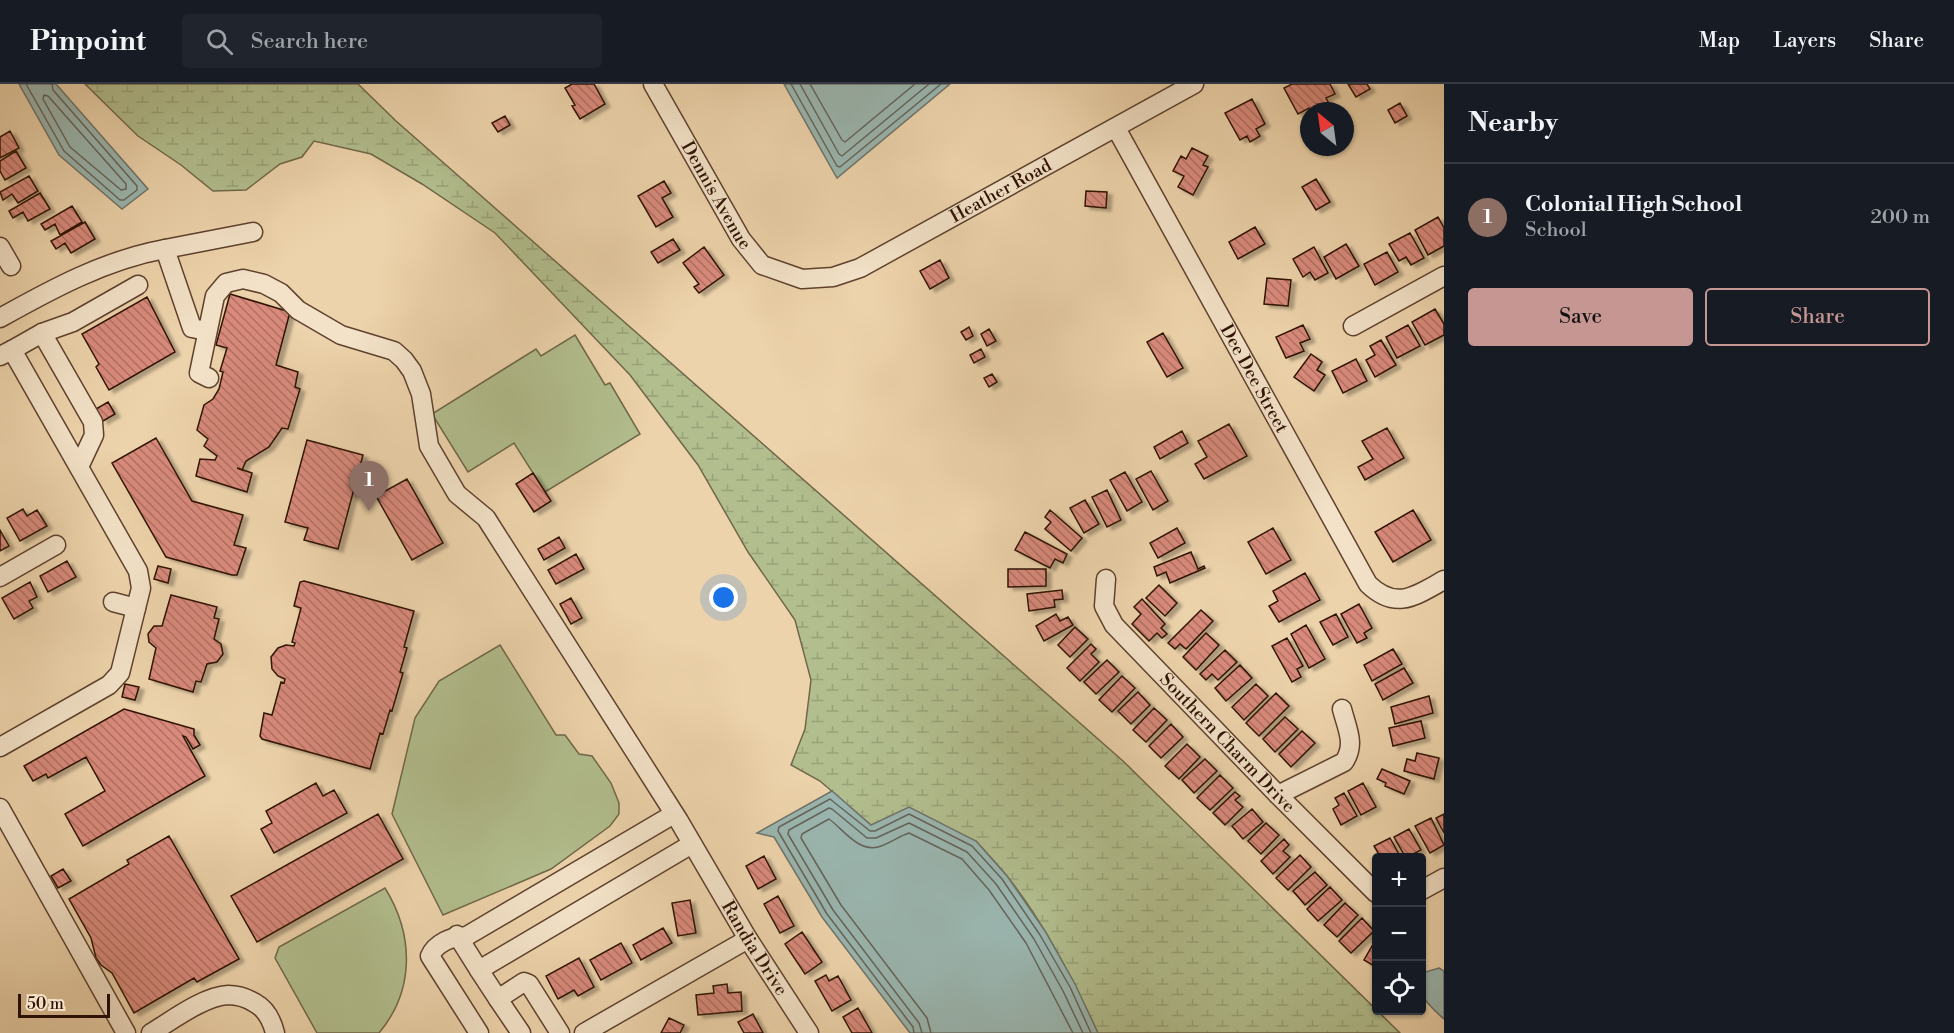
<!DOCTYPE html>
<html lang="en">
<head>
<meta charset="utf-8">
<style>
  :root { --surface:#171b24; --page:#20242c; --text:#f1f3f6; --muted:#9ea1a6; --line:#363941; --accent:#c59692 }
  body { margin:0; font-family:"Libre Bodoni",serif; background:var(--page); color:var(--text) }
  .controls { position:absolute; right:18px; bottom:18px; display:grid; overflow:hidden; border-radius:6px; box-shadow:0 2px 4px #0004 }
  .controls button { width:54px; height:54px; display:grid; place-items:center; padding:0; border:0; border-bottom:2px solid var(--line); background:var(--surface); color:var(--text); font:30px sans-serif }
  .compass { position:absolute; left:1300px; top:18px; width:54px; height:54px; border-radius:50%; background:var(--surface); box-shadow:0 2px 4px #0004; rotate:331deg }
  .scale { position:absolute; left:18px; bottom:15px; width:92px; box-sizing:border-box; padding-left:6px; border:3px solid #2f1204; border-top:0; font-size:16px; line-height:21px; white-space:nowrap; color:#2f1204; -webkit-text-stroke:4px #f3e2c8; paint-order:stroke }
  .you { position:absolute; left:724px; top:514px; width:21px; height:21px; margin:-15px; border:4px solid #fff; border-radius:50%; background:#1a73e8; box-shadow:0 0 0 9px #1a73e833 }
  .badge { display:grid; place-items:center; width:39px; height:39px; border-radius:50%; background:var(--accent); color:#fff; font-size:20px; font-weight:700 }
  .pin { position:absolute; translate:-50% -50px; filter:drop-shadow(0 2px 3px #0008) }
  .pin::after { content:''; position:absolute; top:32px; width:21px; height:18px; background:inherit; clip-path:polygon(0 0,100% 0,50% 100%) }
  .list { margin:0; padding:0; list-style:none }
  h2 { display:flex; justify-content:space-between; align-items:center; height:78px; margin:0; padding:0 24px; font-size:26px }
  h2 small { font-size:20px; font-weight:400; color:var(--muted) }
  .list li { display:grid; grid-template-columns:39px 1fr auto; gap:18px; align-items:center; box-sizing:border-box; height:108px; padding:0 24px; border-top:2px solid var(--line) }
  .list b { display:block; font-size:22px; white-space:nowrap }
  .list p { margin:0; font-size:20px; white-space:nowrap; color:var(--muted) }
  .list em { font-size:20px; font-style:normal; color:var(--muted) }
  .actions { display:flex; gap:12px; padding:18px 24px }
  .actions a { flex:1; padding:14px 0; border:2px solid var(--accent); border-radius:6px; text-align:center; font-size:21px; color:var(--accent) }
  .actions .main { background:var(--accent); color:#111 }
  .icon { flex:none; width:33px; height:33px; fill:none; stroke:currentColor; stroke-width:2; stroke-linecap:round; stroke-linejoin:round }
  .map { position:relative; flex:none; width:1444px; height:949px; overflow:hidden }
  header { display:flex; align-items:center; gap:36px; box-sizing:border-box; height:84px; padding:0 30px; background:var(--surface); border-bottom:2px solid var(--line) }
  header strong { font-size:28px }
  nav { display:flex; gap:33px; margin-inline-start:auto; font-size:21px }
  .search { width:420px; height:54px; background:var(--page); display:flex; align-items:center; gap:15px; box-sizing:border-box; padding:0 21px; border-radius:6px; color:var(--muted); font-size:22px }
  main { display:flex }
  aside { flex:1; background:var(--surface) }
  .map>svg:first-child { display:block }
  .wetland { fill:url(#wetland-marsh); stroke:#706849; stroke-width:1.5 }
  .garden { fill:#b2be8e; stroke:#706849; stroke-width:1.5 }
  .water { fill:#9ab6b0; stroke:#6f746b; stroke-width:1.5 }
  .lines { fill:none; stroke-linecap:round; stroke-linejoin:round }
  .shore { stroke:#64645a; stroke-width:1.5 }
  .building { fill:url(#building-back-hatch); stroke:#2f1204; stroke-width:1.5; filter:url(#shadow) }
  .minor-casing { stroke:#5e422e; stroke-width:21 }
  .minor { stroke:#f3e2c8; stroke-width:18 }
  .labels { text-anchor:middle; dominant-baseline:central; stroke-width:4.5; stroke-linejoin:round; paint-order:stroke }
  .street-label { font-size:18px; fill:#2f1204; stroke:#f3e2c8 }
</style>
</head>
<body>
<header>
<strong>Pinpoint</strong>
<div class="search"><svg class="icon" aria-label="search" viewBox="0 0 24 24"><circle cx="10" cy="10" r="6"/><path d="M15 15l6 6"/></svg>Search here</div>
<nav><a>Map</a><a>Layers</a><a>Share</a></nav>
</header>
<main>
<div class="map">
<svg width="1444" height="949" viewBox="0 0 1444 949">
  <defs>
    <pattern id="wetland-marsh" width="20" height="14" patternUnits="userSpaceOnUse" patternTransform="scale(1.5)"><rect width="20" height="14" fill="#b2be8e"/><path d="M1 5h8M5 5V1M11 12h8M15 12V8" fill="none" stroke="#99a279"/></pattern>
    <pattern id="building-back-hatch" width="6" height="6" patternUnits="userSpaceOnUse" patternTransform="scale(1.5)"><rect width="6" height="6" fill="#d98a7b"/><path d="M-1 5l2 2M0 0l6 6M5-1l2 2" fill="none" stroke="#b06f63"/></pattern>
    <filter id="shadow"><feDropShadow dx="5" dy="3" stdDeviation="1.5" flood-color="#0004"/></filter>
  </defs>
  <rect width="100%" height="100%" fill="#edd3ab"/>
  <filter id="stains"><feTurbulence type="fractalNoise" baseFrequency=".00333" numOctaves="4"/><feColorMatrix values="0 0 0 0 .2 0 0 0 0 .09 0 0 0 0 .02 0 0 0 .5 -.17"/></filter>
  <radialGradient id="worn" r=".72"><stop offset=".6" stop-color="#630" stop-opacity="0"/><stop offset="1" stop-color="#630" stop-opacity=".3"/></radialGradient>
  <path class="wetland" d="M85 0H358L396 37 1123 677 1400 949H1098C1072 894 1045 840 1007 792 997 780 986 768 976 757L871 741 820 697 791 681 805 645 811 596 795 536 748 468 698 381 630 291 495 149 422 100 371 70 314 57 302 73 280 80 246 106 213 107 181 81 138 52Z"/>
  <path class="garden" d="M575 251 605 301 610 299 640 350 545 408 514 359 468 388 432 330 536 265 541 272Z
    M500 561 556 651H565L579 670 592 672 611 699 619 719V730L610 742 551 785 443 831 392 730 415 634 439 597Z
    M385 804C414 851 415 906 379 949H317L275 874 279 863Z"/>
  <path class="water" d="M19 0H56L148 105 122 125 59 71Z
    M784 0H950L837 94Z
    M832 707 871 741 909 723 976 757 1007 792 1045 847 1075 900 1098 949H910L822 833 774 753 757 749Z
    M1439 884 1444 887V935C1424 917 1421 916 1422 889Z"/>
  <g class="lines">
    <path class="shore" d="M26 0 64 67 120 116H124L137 106V102L53 6 52 0
      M791 0 837 82 840 83 941 0
      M800 0 839 70 842 72 929 0
      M810 0 842 56 845 58 915 0
      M44 11 48 12 126 100V105L121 106 70 63 43 15Z
      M914 949 913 943 827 830 778 747 779 743 830 715 870 747H875L909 730 972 762 1002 795 1040 851 1070 903 1091 949
      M922 949 919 939 833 826 788 750 789 746 829 724 832 725 867 754H876L909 739 967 768 996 800 1034 855 1063 907 1083 949
      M931 949 927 934 841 821 801 754 802 750 829 735C843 745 858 768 878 763 889 760 899 752 909 749L962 775 989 806 1026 859 1073 949"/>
  </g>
  <path class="building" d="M572 0H594L605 20 580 35 572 22 575 21 565 4Z
    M1292 0H1330L1335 10 1326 14 1331 23 1323 27H1310L1309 24 1298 30 1284 4Z
    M1348 0H1367L1370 5 1356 13Z
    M1252 15 1265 40 1256 45 1260 52 1250 58 1247 52 1240 56 1225 29Z
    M1400 19 1407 32 1395 39 1388 26Z
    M505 32 510 41 498 48 492 39Z
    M10 47 19 64 0 74V53Z
    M1192 64 1208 72 1203 81 1208 83 1193 111 1178 103 1184 92 1173 87 1181 72 1186 75Z
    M16 67 26 84 5 96 0 87V77Z
    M29 92 38 107 18 119 12 110 3 116 0 108Z
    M1316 95 1330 118 1316 126 1302 103Z
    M664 97 671 109 662 114 673 133 656 143 638 112Z
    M1086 107 1107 108 1106 124 1085 122Z
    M40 109 50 125 28 137 23 128 13 134 9 127Z
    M72 122 82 138 60 151 55 140 45 146 41 140Z
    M1438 133 1444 144V162L1428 171 1415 146Z
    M85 138 95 155 71 169 65 159 56 165 51 157Z
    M1255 143 1265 160 1238 175 1229 158Z
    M1410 149 1424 174 1411 181 1406 173 1399 177 1389 160Z
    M673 155 680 166 658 179 651 168Z
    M1346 160 1359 182 1336 195 1324 173Z
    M704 163 724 191 699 209 694 203 699 200 683 179Z
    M1314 163 1328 189 1315 196 1310 188 1303 193 1293 175Z
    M1387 168 1398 188 1375 201 1364 180Z
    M940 176 949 194 930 205 920 187Z
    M1267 194 1291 196 1288 222 1264 220Z
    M230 210 290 228 276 281 298 288 295 303 300 305 288 345 282 344 269 363 246 377 242 386 237 384 252 389 247 408 196 392 200 375 215 376 217 372 204 362 208 355 197 346 204 321 213 315 219 305 223 288 220 287 227 264 216 261Z
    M147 213 175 268 109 306 96 283 99 280 82 250Z
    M1435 225 1444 240V251L1425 261 1412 238Z
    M1303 241 1310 255 1300 259 1304 267 1286 274 1276 253Z
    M1408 241 1420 262 1397 274 1386 253Z
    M969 243 973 252 966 256 961 248Z
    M989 245 996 257 987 262 981 250Z
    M1163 249 1183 284 1167 293 1147 258Z
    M1381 256 1396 281 1375 293 1366 276 1375 271 1370 262Z
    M981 265 985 273 974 279 970 271Z
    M1311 270 1322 278 1317 286 1325 291 1314 307 1294 293Z
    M1356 275 1367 297 1343 309 1332 287Z
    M992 290 997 298 989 303 984 294Z
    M108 318 115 330 103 337 96 325Z
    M1229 340 1247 372 1204 395 1195 380 1207 373 1198 357Z
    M1387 344 1404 374 1365 396 1358 383 1373 375 1362 357Z
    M1182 347 1188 359 1160 375 1154 363Z
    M156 354 192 417 243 431 234 461 246 464 237 491H232L166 473 112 379Z
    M307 356 363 371 338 465 304 456 308 444 285 438Z
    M1151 387 1168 417 1153 426 1136 395Z
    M1125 388 1142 418 1127 427 1110 396Z
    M533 389 551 417 534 428 516 400Z
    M407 395 443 459 412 476 376 412Z
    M1107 406 1121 436 1107 443 1092 413Z
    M1085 416 1099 440 1084 449 1070 424Z
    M23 425 27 432 37 426 47 442 20 457 7 434Z
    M1050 426 1082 454 1071 467 1045 445 1051 438 1045 433Z
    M1413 426 1431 456 1393 478 1375 448Z
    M1177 444 1185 459 1158 474 1150 459Z
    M1273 444 1291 476 1266 490 1248 458Z
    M0 446 9 462 0 467Z
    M1025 448 1067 470 1063 479 1055 475 1050 484 1015 466Z
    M559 453 565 464 544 476 538 465Z
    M1191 468 1198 485 1204 482 1205 484 1170 499 1166 488 1157 492 1154 483Z
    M576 470 584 485 556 500 548 486Z
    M67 477 76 493 48 508 40 492Z
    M158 482 171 485 168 499 154 495Z
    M1008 485H1046V502L1008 503Z
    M1305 489 1320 516 1279 538 1269 522 1278 517 1273 507Z
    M304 497 414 527 404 563 407 564 400 588 403 589 392 627 390 626 383 650 380 649 370 685 262 655 260 652 264 629 272 631 281 598 284 599 285 595 278 592 272 585 271 573 278 564 286 561 294 562 295 559 292 558 301 524 294 522 300 498Z
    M30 498 37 513 29 517 33 524 14 535 2 514Z
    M1159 501 1177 519 1165 532 1146 514Z
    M1062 506 1063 515 1054 516 1055 523 1029 527 1027 510Z
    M171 511 217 523 214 534 219 535 214 555 221 560 223 570 217 578 207 580 201 598 196 597 193 608 149 595 156 564 149 558 148 550 154 542H162Z
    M571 514 582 534 571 540 560 520Z
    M1142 515 1165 540 1161 544 1167 550 1162 554 1157 549 1149 557 1132 540 1141 530 1134 523Z
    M1359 520 1372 544 1364 549 1367 554 1357 559 1341 530Z
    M1201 526 1213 537 1186 565 1180 560 1175 565 1168 559Z
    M1056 530 1060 537 1068 533 1073 541 1044 557 1036 542Z
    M1336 530 1348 553 1333 561 1320 538Z
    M1306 541 1325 575 1309 584 1291 550Z
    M1075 543 1088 555 1070 573 1058 561Z
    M1206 549 1219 561 1196 586 1183 573Z
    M1287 554 1303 582 1297 585 1301 593 1292 598 1272 562Z
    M1091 560 1096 565 1091 570 1099 578 1080 597 1067 584Z
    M1393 565 1402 580 1372 597 1364 581Z
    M1225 566 1237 578 1218 596 1212 590 1206 596 1200 590Z
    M1107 576 1119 588 1096 610 1084 598Z
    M1240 581 1252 594 1226 617 1215 604Z
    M1404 584 1413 599 1383 616 1375 600Z
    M1122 592 1135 604 1112 628 1099 616Z
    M125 600 139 603 135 616 122 613Z
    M1256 600 1268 612 1244 636 1232 623Z
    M1138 608 1150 621 1131 640 1118 627Z
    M1276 609 1289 622 1259 652 1246 639Z
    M1429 612 1433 629 1395 640 1391 623Z
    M1154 624 1167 636 1146 658 1133 646Z
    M124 625 194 645V651L200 661 193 665 186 653 183 652 205 692 83 762 65 730 105 707 86 673 48 694 46 690 33 697 24 682Z
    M1285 633 1298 645 1275 668 1263 655Z
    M1421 637 1425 654 1393 662 1389 644Z
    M1171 640 1183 653 1161 674 1149 662Z
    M1302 647 1315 659 1291 683 1279 670Z
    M1187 660 1200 673 1179 695 1165 682Z
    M1417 669 1439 674 1434 695 1404 687 1407 675 1415 677Z
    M1205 675 1217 687 1194 709 1182 696Z
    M1382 685 1410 697 1404 710 1385 702 1386 699 1377 695Z
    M1220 691 1233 704 1210 726 1197 714Z
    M316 699 323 712 334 706 347 729 274 769 261 745 272 739 266 727Z
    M1363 699 1376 723 1361 731 1348 707Z
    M1235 708 1240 712 1235 716 1243 723 1225 741 1213 729Z
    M1344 709 1357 732 1341 741 1333 725 1339 721 1335 714Z
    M1252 725 1263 738 1243 755 1232 742Z
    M378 730 403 775 257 858 231 812Z
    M1444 730V749L1436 734Z
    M1431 734 1444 761 1430 769 1415 742Z
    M1266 739 1279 751 1261 770 1248 757Z
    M1409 745 1421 766 1413 770 1415 774H1406L1394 753Z
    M169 752 239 875 197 898 194 894 134 929 112 889 101 881 96 874 91 854 69 815 129 780 127 776Z
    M1390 754 1401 774H1381L1374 762Z
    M1284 755 1289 761 1283 767 1290 773 1273 790 1261 777Z
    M1300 771 1311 783 1288 806 1276 794Z
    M764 772 776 795 758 805 746 782Z
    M63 785 71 797 58 804 51 792Z
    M1315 788 1327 801 1305 821 1293 807Z
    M1330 803 1342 816 1318 837 1307 825Z
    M778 812 794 842 780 849 764 820Z
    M690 816 696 849 678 852 672 819Z
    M1345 819 1358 831 1337 853 1324 841Z
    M1362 834 1374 847 1351 869 1339 857Z
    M663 844 672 859 641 876 633 861Z
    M802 848 822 878 805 890 785 860Z
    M1376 855V883L1364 876Z
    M621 859 632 879 601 896 590 876Z
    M579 874 594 903 578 912 574 906 558 915 546 892Z
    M826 891 829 897 838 892 851 916 832 927 815 897Z
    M727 900 728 909 741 908 742 927 698 931 696 911 714 909 713 902Z
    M858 924 872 949H852L843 933Z
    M753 930 763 949H744L738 938Z
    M669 934 684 941 680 949H661Z"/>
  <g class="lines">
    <g class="minor-casing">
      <g id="minor">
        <path id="s1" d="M653 0 741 155 762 181 802 195 833 193 860 184 1194 0"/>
        <path id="s2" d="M1116 44 1368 500C1396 527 1415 512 1444 496"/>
        <path d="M0 163 11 182"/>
        <path d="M0 234C52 205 105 176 165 165"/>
        <path d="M1353 242 1444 192"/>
        <path d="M207 247 192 244 165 165 253 148"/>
        <path d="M42 249 93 338 94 351 79 383"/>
        <path d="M12 266 42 249 73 238 138 201"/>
        <path d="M0 272 12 266 138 487 141 504 120 589 109 601 0 663"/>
        <path id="s3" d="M209 294 199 289 215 212 226 199 243 195 264 200 281 209 298 226 341 251 394 267 404 276 412 287 421 310 429 362 457 410 486 434 679 737 748 855 809 949"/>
        <path d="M0 493 56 461"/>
        <path id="s4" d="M1106 495 1104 522 1114 541 1278 711 1376 809"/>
        <path d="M113 518 136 524"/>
        <path d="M1278 711 1344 678C1356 660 1347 645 1342 625"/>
        <path d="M0 724 126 949"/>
        <path d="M1422 806 1444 794"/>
        <path d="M457 851 479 886"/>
        <path d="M498 915 521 949"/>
        <path d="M151 949C171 937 204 912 228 911 237 911 247 914 255 919 266 925 272 937 275 949"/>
        <path d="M479 949 430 872C435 860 453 851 465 853L674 730"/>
        <path d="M560 949 529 900 524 898 498 915 479 886 692 760"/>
        <path d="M584 949 748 855"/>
      </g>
    </g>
    <use href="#minor" class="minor"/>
  </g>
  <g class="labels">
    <g class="street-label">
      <text stroke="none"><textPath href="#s1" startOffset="474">Heather Road</textPath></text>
      <text stroke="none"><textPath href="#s1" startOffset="128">Dennis Avenue</textPath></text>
      <text stroke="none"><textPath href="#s2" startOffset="286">Dee Dee Street</textPath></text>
      <text stroke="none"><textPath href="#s4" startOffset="212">Southern Charm Drive</textPath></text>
      <text stroke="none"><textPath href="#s3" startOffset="999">Randia Drive</textPath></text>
    </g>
  </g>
  <rect width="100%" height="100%" filter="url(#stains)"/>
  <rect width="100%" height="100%" fill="url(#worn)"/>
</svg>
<div class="controls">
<button>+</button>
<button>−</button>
<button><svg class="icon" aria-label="locate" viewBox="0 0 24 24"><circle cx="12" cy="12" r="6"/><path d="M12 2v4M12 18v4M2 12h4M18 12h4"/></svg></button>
</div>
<svg class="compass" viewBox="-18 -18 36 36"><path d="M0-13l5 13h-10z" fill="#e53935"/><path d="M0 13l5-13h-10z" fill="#9ea1a6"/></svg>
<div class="scale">50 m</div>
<div class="you"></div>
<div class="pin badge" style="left:369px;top:427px;background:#8d6e63">1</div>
</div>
<aside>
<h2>Nearby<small></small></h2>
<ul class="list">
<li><span class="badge" style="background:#8d6e63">1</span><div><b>Colonial High School</b><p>School</p></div><em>200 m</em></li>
</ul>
<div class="actions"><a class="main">Save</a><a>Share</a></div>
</aside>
</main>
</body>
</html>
